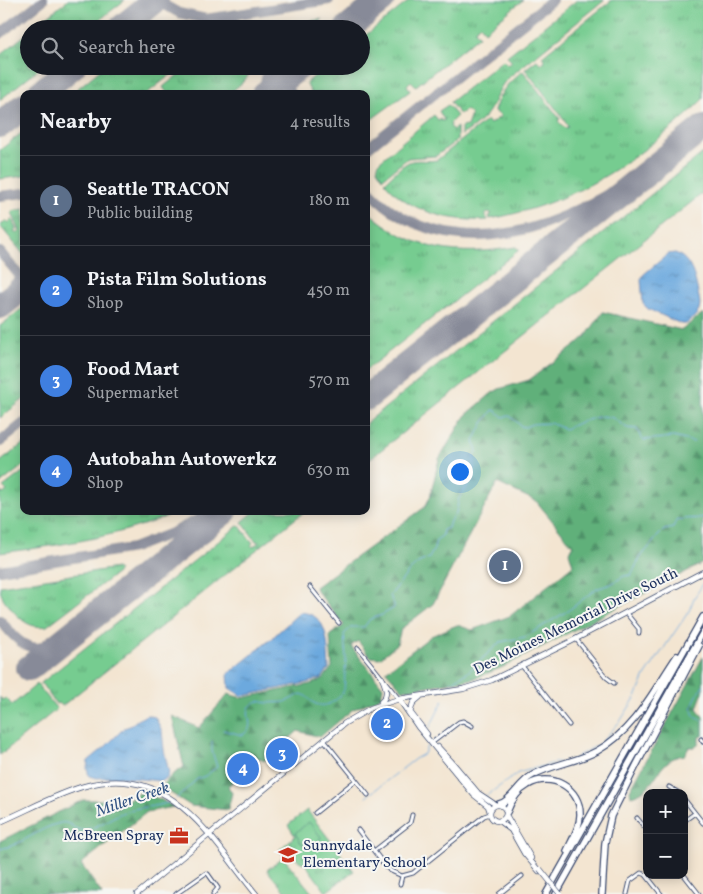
<!DOCTYPE html>
<html lang="en">
<head>
<meta charset="utf-8">
<style>
  :root { --surface:#171b24; --page:#242831; --text:#f1f3f6; --muted:#9ea1a6; --line:#363941; --accent:#0f766e }
  body { margin:0; font-family:Vollkorn,serif; background:var(--page); color:var(--text) }
  .controls { position:absolute; right:15px; bottom:15px; display:grid; overflow:hidden; border-radius:10px; box-shadow:0 2px 12px #0003 }
  .controls button { width:45px; height:45px; display:grid; place-items:center; padding:0; border:0; border-bottom:1px solid var(--line); background:var(--surface); color:var(--text); font:25px sans-serif }
  .you { position:absolute; left:459px; top:471px; width:18px; height:18px; margin:-12px; border:4px solid #fff; border-radius:50%; background:#1a73e8; box-shadow:0 0 0 8px #1a73e833 }
  .badge { display:grid; place-items:center; width:32px; height:32px; border-radius:50%; background:var(--accent); color:#fff; font-size:16px; font-weight:700 }
  .pin { position:absolute; translate:-50% -50%; border:2px solid #fff; box-shadow:0 1px 5px #0006 }
  .list { margin:0; padding:0; list-style:none }
  h2 { display:flex; justify-content:space-between; align-items:center; height:65px; margin:0; padding:0 20px; font-size:21px }
  h2 small { font-size:16px; font-weight:400; color:var(--muted) }
  .list li { display:grid; grid-template-columns:32px 1fr auto; gap:15px; align-items:center; box-sizing:border-box; height:90px; padding:0 20px; border-top:1px solid var(--line) }
  .list b { display:block; font-size:19px; white-space:nowrap }
  .list p { margin:0; font-size:16px; white-space:nowrap; color:var(--muted) }
  .list em { font-size:16px; font-style:normal; color:var(--muted) }
  .icon { flex:none; width:28px; height:28px; fill:none; stroke:currentColor; stroke-width:2; stroke-linecap:round; stroke-linejoin:round }
  .map { position:relative; flex:none; width:703px; height:894px; overflow:hidden }
  .search { position:absolute; background:var(--surface); box-shadow:0 2px 12px #0003; left:20px; top:20px; width:350px; height:55px; display:flex; align-items:center; gap:12px; box-sizing:border-box; padding:0 18px; border-radius:28px; color:var(--muted); font-size:19px }
  .panel { position:absolute; background:var(--surface); box-shadow:0 2px 12px #0003; left:20px; top:90px; width:350px; height:425px; border-radius:10px }
  .map>svg:first-child { display:block }
  .grass { fill:url(#grass-tufts); stroke:#487e77 }
  .forest { fill:url(#forest-firs); stroke:#3e706c }
  .garden { fill:#76cc90; stroke:#487e77 }
  .water { fill:url(#water-ripples); stroke:#446c9e }
  .lines { fill:none; stroke-linecap:round; stroke-linejoin:round }
  .stream { stroke:#6ca9de; stroke-width:1 }
  .taxiway { stroke:#878a98; stroke-width:10 }
  .runway { stroke:#878a98; stroke-width:26 }
  .street-casing { stroke:#3b4a6f; stroke-width:5 }
  .secondary-casing { stroke:#3b4a6f; stroke-width:6 }
  .highway-casing { stroke:#3b4a6f; stroke-width:8 }
  .street { stroke:#fff; stroke-width:3 }
  .secondary { stroke:#fff; stroke-width:4.5 }
  .highway { stroke:#fff; stroke-width:5.5 }
  .secondary-bridge-casing { stroke:#3b4a6f; stroke-width:6; stroke-linecap:butt }
  .secondary-bridge { stroke:#fff; stroke-width:4.5 }
  .labels { text-anchor:middle; dominant-baseline:central; stroke-width:4; stroke-linejoin:round; paint-order:stroke }
  .street-label { font-size:15px; fill:#1b2f5e; stroke:#f6f6f2 }
  .poi-label { font-size:15px; fill:#1b2f5e; stroke:#f6f6f2; text-anchor:end }
  .water-label { font-size:16px; font-style:italic; fill:#335484; stroke:#f6f6f2 }
</style>
</head>
<body>
<div class="map">
<svg width="703" height="894" viewBox="0 0 703 894">
  <defs>
    <pattern id="grass-tufts" width="24" height="20" patternUnits="userSpaceOnUse" patternTransform="scale(1.25)"><rect width="24" height="20" fill="#76cc90"/><path d="M3 7l-1-3M5 7V3M7 7l1-3M15 17l-1-3M17 17v-4M19 17l1-3" fill="none" stroke="#60a679"/></pattern>
    <pattern id="forest-firs" width="22" height="20" patternUnits="userSpaceOnUse" patternTransform="scale(1.25)"><rect width="22" height="20" fill="#60b07a"/><path d="M5 1l3.5 6h-7zM16 11l3.5 6h-7z" fill="#4e9067"/></pattern>
    <pattern id="water-ripples" width="26" height="14" patternUnits="userSpaceOnUse" patternTransform="scale(1.25)"><rect width="26" height="14" fill="#6ca9de"/><path d="M2 4q2-2 4 0t4 0M15 11q2-2 4 0t4 0" fill="none" stroke="#588ab7"/></pattern>
  </defs>
  <rect width="100%" height="100%" fill="#f6f6f2"/>
  <filter id="ink" filterUnits="userSpaceOnUse"><feTurbulence type="fractalNoise" baseFrequency=".02" numOctaves="2"/><feDisplacementMap in="SourceGraphic" scale="10" xChannelSelector="R" yChannelSelector="G"/><feConvolveMatrix kernelMatrix="1 2 1 2 8 2 1 2 1" color-interpolation-filters="sRGB"/></filter>
  <filter id="wash" filterUnits="userSpaceOnUse"><feTurbulence type="fractalNoise" baseFrequency=".0096" numOctaves="4" result="noise"/><feDisplacementMap in="SourceGraphic" scale="20" xChannelSelector="R" yChannelSelector="G"/><feGaussianBlur stdDeviation="1.12" result="paint"/><feColorMatrix in="noise" values="0 0 0 0 0 0 0 0 0 0 0 0 0 0 0 0 0 1.4 0 .05"/><feComposite in="paint" operator="in"/></filter>
  <g filter="url(#wash)">
    <rect width="100%" height="100%" fill="#f3e5d1"/>
    <path class="grass" d="M68 0H125L88 29H32Z
      M410 0H523L485 31 480 25 475 30 479 36 416 86 411 81 407 85 410 91 369 121 366 118V94L311 93 306 83 327 66H361V39Z
      M577 0H605L508 78C499 87 497 97 491 108 485 119 471 130 461 135V127L467 126 471 115 466 110 459 114 450 102 503 60 508 65 512 62 507 56Z
      M612 0H703V99C688 115 671 129 654 142 604 182 554 207 490 219L489 216 492 214 489 212 485 215 488 220C451 222 408 212 385 182 392 176 403 163 412 161 420 159 429 162 437 160L487 120 490 124 501 116 494 111C501 91 506 84 523 71L560 119 558 121 565 128 568 127 563 118 525 69 537 60 541 64 545 61 542 56Z
      M323 19 311 29 265 28Z
      M29 32V66H42L0 100V55Z
      M105 66H182L146 94H71Z
      M189 66H244L247 70 248 76 244 81 229 94H168L163 87Z
      M448 105 457 116 450 123 451 125 450 126 453 130 457 127V140L436 156 408 158 383 178 377 169 379 162 434 115 438 120 440 119 442 121 444 120 439 111Z
      M24 131V176L0 179V150Z
      M703 153V193L366 462V423Z
      M24 209V255L0 226 6 220 8 223 12 219 16 229 14 231 17 234 20 231 12 213 13 211Z
      M366 210C414 252 456 257 516 247L519 250 366 370Z
      M24 307V399L0 418V326Z
      M24 443V465L0 484V462Z
      M24 471V511H179C122 537 61 545 0 553V491L3 494 7 491 3 487Z
      M255 511H305L62 706 59 703 56 704 41 683 239 525 253 543 251 545 253 547 259 542 256 541 242 522Z
      M116 568 119 570 117 573 47 626C30 629 20 620 10 607 4 600 0 596 0 586Z
      M37 684 57 709 0 755V697L2 700 6 698 12 705Z
      M307 810 354 871 326 892 306 865 285 852 282 854 279 850 295 836 288 825Z
      M283 857 313 894H287L267 870Z"/>
    <path class="forest" d="M603 312 682 330 703 313V563L503 667 473 679 403 690 386 671 431 636 457 625 472 630 510 616 573 565 569 552 573 546 536 501 497 483 433 604 401 629 397 644 380 658 370 657 358 641 351 646 383 687 381 697 352 710 320 737 298 731 264 761 247 752 234 767 240 776 228 786 232 793 228 810 191 806 161 787 172 775 184 767 172 716 199 728 228 694 242 698 311 684 323 679 332 667 330 635 344 625 316 590 315 587 425 507 430 497 439 459 465 416 492 393 499 389 529 380 576 345 586 336Z
      M703 657V692L697 708 703 717V736L699 737V743L694 747H689L685 755C655 758 659 790 631 796L630 790Z
      M140 793 160 799 174 807 147 812 81 864 102 894H0V841L83 800H127Z"/>
    <path class="garden" d="M309 822 321 837 316 845 307 847 301 843 295 833Z"/>
    <path class="water" d="M675 253C691 259 695 277 698 293 699 298 701 304 699 309 698 315 691 320 686 324H681L648 309 643 304 641 280 643 275 668 254Z
      M300 612C330 614 327 645 329 668L322 678 310 682 242 696 229 688 228 674 271 639Z
      M147 715 155 717 162 731 164 750 169 773 167 778 161 781 119 777 97 778 89 776 87 768 88 761 105 747 124 728 130 726 137 720Z"/>
    <g class="lines">
      <path class="stream" d="M701 448 703 450
        M451 682 468 672 500 642 525 637 569 610 596 589 611 584 624 576 631 575 640 558 658 536 664 530 673 528 676 521C685 517 694 520 703 517
        M703 685C697 697 682 714 703 721
        M430 727 443 701
        M223 730 242 735C261 725 236 710 258 701L268 703 285 702 301 694C307 695 309 700 314 703 326 710 339 699 344 690L346 657 344 634 352 627H364L370 619 382 615 394 608V604L390 596 409 571 418 563 429 558 434 549 436 540 442 536 443 530 448 528 450 521 456 513 459 498 470 483 474 468V457L477 451 474 441 483 423 493 410 496 411 503 417 510 416 521 426 525 427 532 424 550 423 565 429 580 422 602 416 613 418 627 428 637 429 641 438 644 440 673 437 694 442
        M576 757 600 744 621 720 637 695 645 676 689 611 694 598 703 584
        M486 796 518 773 558 762
        M366 797 415 759 424 754 427 746
        M176 799 197 779 205 776 217 767 212 751V741
        M0 849C23 845 38 828 60 823 71 820 74 832 84 830 101 827 114 814 130 810 144 806 159 807 172 801"/>
      <path class="taxiway" d="M156 0 179 13 206 19 329 0
        M131 20 146 7 149 0
        M223 20C231 21 236 22 241 29
        M0 34 43 0
        M270 66 291 94
        M262 94 267 75 266 66
        M366 149 552 0
        M673 152 703 122
        M366 187C381 204 401 218 422 226 506 258 588 207 657 165
        M0 196 24 193
        M0 252 24 281
        M366 391 391 378
        M0 442 24 423
        M0 570 133 548 174 532 214 511
        M0 620C21 646 32 657 65 639"/>
      <path class="runway" d="M120 29 156 0
        M347 29 382 0
        M39 94 73 66
        M265 94 300 66
        M0 125 24 106
        M0 306 24 287
        M366 398 703 128
        M29 668 225 511"/>
    </g>
  </g>
  <g filter="url(#ink)">
    <g class="lines">
      <g class="street-casing">
        <path id="street" d="M310 587 339 623
          M626 613 639 629V633
          M576 639 606 677 614 683
          M358 648 399 699
          M522 666 569 725
          M701 739 703 742
          M324 740 368 795
          M433 742 459 722 463 721 472 726
          M669 787 679 793
          M684 799 703 823
          M315 813 356 780
          M637 818 647 830
          M684 821 695 813
          M358 830 386 867 391 871 402 876
          M374 851 410 823 412 815
          M646 875 661 894
          M684 875 699 894
          M402 876 413 873 484 816 490 814
          M400 884 402 876
          M176 894 206 873 208 874 218 888 213 894
          M499 894 522 876
          M627 894 630 881 641 873 647 875"/>
      </g>
      <g class="secondary-casing">
        <path id="secondary" d="M399 699 418 727 474 795 488 806 490 812
          M381 702C389 695 386 687 382 678
          M410 712 427 734
          M410 713 413 703 420 697
          M438 747 451 761 478 793 496 805
          M490 813a8 8 0 1 1 16 0a8 8 0 1 1-16 0Z
          M506 815 531 858
          M499 821 511 830 524 853 539 871
          M0 822C28 810 56 794 85 786 171 762 210 838 256 894
          M137 894 345 723 371 708 399 699 463 689 492 680 570 642 703 572"/>
      </g>
      <g class="highway-casing">
        <path id="highway" d="M499 804C511 802 519 782 533 775 553 764 577 762 597 751 634 731 654 690 677 656
          M507 812C511 801 517 791 528 785 551 771 581 788 580 815 580 828 572 840 567 851
          M546 894 703 617
          M556 894 703 632
          M602 894 605 843 611 816 636 766 699 646"/>
      </g>
      <use href="#street" class="street"/>
      <use href="#secondary" class="secondary"/>
      <use href="#highway" class="highway"/>
      <g class="secondary-bridge-casing">
        <path id="secondary-bridge" d="M540 869 560 894"/>
      </g>
      <use href="#secondary-bridge" class="secondary-bridge"/>
    </g>
  </g>
  <defs>
    <g id="office-bare" transform="scale(1.5)"><path d="M-6-3h4V-5.5h4V-3h4V5H-6ZM-1-4.5V-3h2v-1.5ZM-6 0V1H6V0Z" fill="#c8321e" stroke="#f6f6f2" stroke-width="2.5" paint-order="stroke"/></g>
    <g id="school-bare" transform="scale(1.5)"><path d="M0-5L7-2L0 1L-7-2ZM-4 1L0 2.5L4 1V4Q0 6-4 4Z" fill="#c8321e" stroke="#f6f6f2" stroke-width="2.5" paint-order="stroke"/></g>
  </defs>
  <g fill-rule="evenodd">
    <use href="#office-bare" x="179" y="836"/>
    <use href="#school-bare" x="288" y="855"/>
  </g>
  <g class="labels">
    <g class="street-label">
      <text transform="translate(576 622) rotate(-26)">Des Moines Memorial Drive South</text>
    </g>
    <g class="poi-label">
      <text x="164" y="836">McBreen Spray</text>
      <text x="303" y="846" text-anchor="start">Sunnydale<tspan x="303" dy="17">Elementary School</tspan></text>
    </g>
    <g class="water-label">
      <text transform="translate(133 800) rotate(-19)">Miller Creek</text>
    </g>
  </g>
</svg>
<div class="controls">
<button>+</button>
<button>−</button>
</div>
<div class="you"></div>
<div class="pin badge" style="left:505px;top:566px;background:#5c6f8a">1</div>
<div class="pin badge" style="left:387px;top:724px;background:#3f7fe0">2</div>
<div class="pin badge" style="left:282px;top:754px;background:#3f7fe0">3</div>
<div class="pin badge" style="left:243px;top:769px;background:#3f7fe0">4</div>
<div class="search"><svg class="icon" aria-label="search" viewBox="0 0 24 24"><circle cx="10" cy="10" r="6"/><path d="M15 15l6 6"/></svg>Search here</div>
<section class="panel">
<h2>Nearby<small>4 results</small></h2>
<ul class="list">
<li><span class="badge" style="background:#5c6f8a">1</span><div><b>Seattle TRACON</b><p>Public building</p></div><em>180 m</em></li>
<li><span class="badge" style="background:#3f7fe0">2</span><div><b>Pista Film Solutions</b><p>Shop</p></div><em>450 m</em></li>
<li><span class="badge" style="background:#3f7fe0">3</span><div><b>Food Mart</b><p>Supermarket</p></div><em>570 m</em></li>
<li><span class="badge" style="background:#3f7fe0">4</span><div><b>Autobahn Autowerkz</b><p>Shop</p></div><em>630 m</em></li>
</ul>
</section>
</div>
</body>
</html>
